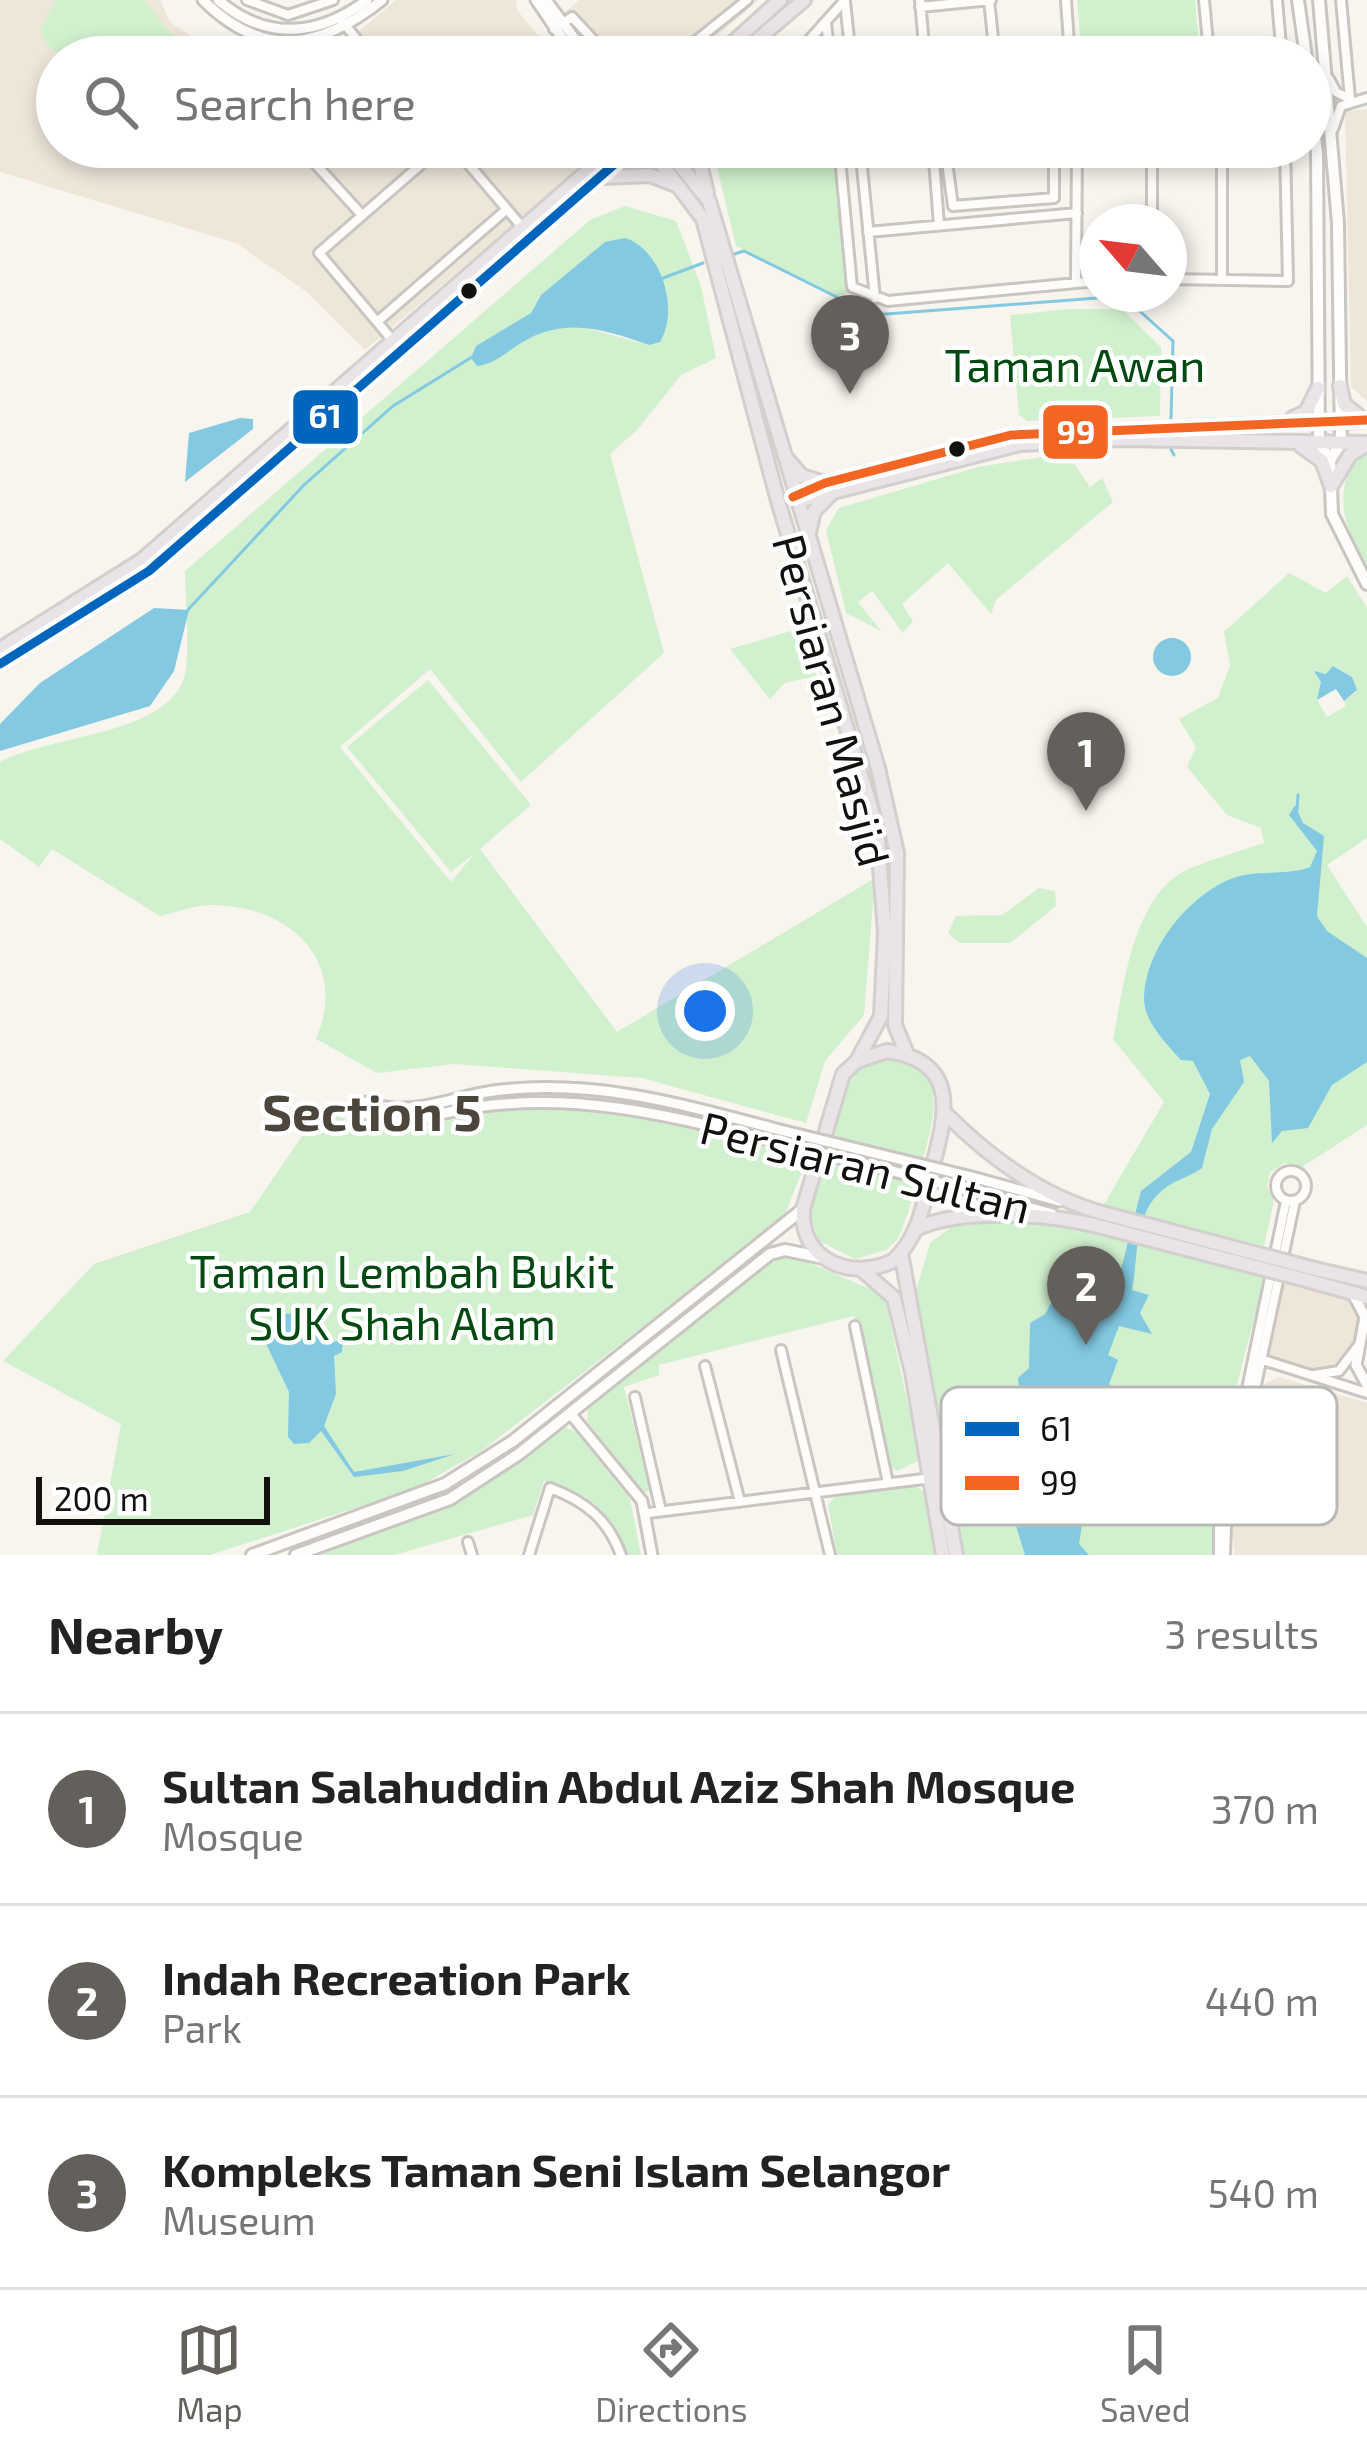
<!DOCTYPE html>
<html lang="en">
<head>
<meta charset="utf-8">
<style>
  :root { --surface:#fff; --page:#f6f6f6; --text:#222; --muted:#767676; --line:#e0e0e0; --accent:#63605c }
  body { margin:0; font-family:"Exo 2",sans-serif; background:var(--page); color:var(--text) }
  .compass { position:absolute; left:1079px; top:204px; width:108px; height:108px; border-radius:50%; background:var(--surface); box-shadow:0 6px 18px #0003; rotate:298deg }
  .scale { position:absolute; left:36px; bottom:30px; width:234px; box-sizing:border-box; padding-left:12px; border:6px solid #13110d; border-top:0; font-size:33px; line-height:42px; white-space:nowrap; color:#13110d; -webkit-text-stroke:9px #fff; paint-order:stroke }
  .you { position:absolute; left:705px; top:1011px; width:42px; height:42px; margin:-30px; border:9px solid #fff; border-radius:50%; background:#1a73e8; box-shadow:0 0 0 18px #1a73e833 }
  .badge { display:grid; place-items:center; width:78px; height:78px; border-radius:50%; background:var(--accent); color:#fff; font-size:39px; font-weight:700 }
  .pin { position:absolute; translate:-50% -99px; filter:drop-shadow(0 3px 6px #0008) }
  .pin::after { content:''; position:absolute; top:63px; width:42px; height:36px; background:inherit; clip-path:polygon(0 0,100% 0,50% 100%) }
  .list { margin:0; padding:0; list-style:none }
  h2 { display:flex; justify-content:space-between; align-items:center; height:156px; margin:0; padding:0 48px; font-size:51px }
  h2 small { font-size:39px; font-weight:400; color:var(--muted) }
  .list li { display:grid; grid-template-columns:78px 1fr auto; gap:36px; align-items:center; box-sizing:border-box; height:192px; padding:0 48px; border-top:3px solid var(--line) }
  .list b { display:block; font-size:45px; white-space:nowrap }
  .list p { margin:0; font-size:39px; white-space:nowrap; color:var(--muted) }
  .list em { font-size:39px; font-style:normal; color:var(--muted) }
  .icon { flex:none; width:66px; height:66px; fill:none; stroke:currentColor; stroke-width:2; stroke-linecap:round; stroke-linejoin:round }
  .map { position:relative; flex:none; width:1367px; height:1555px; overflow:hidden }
  .search { position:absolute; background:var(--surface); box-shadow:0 6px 18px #0003; left:36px; right:36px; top:36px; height:132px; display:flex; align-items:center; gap:30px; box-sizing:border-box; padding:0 42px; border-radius:66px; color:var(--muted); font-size:45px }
  .sheet { height:732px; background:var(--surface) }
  nav { display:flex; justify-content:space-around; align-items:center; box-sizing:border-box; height:168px; border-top:3px solid var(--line); background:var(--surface); font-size:33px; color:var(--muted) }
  nav a { display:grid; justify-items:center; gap:6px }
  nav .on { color:var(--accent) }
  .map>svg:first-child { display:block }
  .built { fill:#eee6d9 }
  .green { fill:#d1f0ce; fill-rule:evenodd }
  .water { fill:#82c9e1 }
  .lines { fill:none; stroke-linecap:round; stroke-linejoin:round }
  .stream { stroke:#82c9e1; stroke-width:3 }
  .minor-casing { stroke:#c9c5c0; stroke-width:14 }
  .tertiary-casing { stroke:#c9c5c0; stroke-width:15 }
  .secondary-casing { stroke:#c9c5c0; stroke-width:16 }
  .primary-casing { stroke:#d2d0cd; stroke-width:18 }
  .minor { stroke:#fefdfc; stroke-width:8 }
  .tertiary { stroke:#fefdfc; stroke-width:9 }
  .secondary { stroke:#fefdfc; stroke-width:10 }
  .primary { stroke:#eae3e7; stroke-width:12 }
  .tertiary-bridge-casing { stroke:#c9c5c0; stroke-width:15; stroke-linecap:butt }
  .primary-bridge-casing { stroke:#d2d0cd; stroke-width:18; stroke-linecap:butt }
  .tertiary-bridge { stroke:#fefdfc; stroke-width:9 }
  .primary-bridge { stroke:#eae3e7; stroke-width:12 }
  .bus-1-casing { stroke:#fff; stroke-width:18 }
  .bus-2-casing { stroke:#fff; stroke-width:18 }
  .bus-1 { stroke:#0065bd; stroke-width:9 }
  .bus-2 { stroke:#f26522; stroke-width:9 }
  .bus-dot { fill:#13110d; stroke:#fff; stroke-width:4.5 }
  .labels { text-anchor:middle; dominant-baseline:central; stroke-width:9; stroke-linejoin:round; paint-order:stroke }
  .park-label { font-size:45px; fill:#004a11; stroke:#fff }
  .street-label { font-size:45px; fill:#13110d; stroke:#fff }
  .quarter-label { font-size:51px; font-weight:bold; fill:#4b453b; stroke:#fff }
  .key { fill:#fff; stroke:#b8b8b6; stroke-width:3 }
  .key-label { font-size:33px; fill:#13110d }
  .line-badge { stroke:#fff; stroke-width:4.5 }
  .badge-label { font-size:33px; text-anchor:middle; font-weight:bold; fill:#fff }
</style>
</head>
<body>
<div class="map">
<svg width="1367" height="1555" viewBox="0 0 1367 1555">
  <rect width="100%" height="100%" fill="#f8f4ee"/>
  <path class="built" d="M0 0H160L170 22 223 57H57V147H583L574 174 365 350 307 292 236 243 0 172Z
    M396 0H516L517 10 556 57H328Z
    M579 0H759L693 57H594L561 15Z
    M1367 109V401L1351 387 1345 111Z
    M1280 1274 1353 1294 1363 1307 1359 1345 1343 1368 1307 1375 1264 1359Z
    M1279 1377 1367 1403V1555H1235L1231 1519 1262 1385Z"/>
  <path class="green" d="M56 0H144L168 30 203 57H66L47 46 40 30Z
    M1077 0H1195L1199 45 1082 57Z
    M712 147H840L857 281 849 293 838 296 736 246Z
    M625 206 676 221 701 286 716 358 681 375 637 430 610 454 664 653 521 782 430 669 340 747 451 882 474 854 451 872 347 747 428 680 531 805 480 849 617 1032 875 878 864 1015 825 1061 806 1123 642 1078 454 1064 377 1073 316 1039C349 963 292 907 215 905 197 904 177 912 160 916L52 849 39 867 0 839V762C51 735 157 736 182 683 192 663 185 596 185 571L590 220ZM564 278 649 345 574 325 476 346 531 313 541 295Z
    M1069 309H1122L1161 347 1160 416 1027 421 1019 415 1010 315Z
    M1362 448H1367V570C1343 530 1331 488 1362 448Z
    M1048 456 1072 461 1090 487 1102 478 1113 502 996 600 991 614 948 563 902 604 913 621 903 633 872 591 858 602 881 631 846 613 826 530 839 508 978 467Z
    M1289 573 1326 593 1347 576 1367 608V838L1327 865 1367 927V1125L1302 1167 1284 1163 1270 1172 1267 1187 1274 1201 1264 1246 1103 1206 1164 1102 1113 1039C1125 984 1132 891 1193 867 1216 858 1240 851 1264 843L1261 828 1227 815 1187 767 1196 747 1179 719 1218 698 1230 665 1224 632ZM1334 666 1352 677 1355 693 1344 701 1346 706 1327 717 1317 700Z
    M804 627 816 676 785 683 770 699 730 649Z
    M1039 888 1055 891 1056 906 1010 943H960L948 933 956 916 1002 915Z
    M881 1056C954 1062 934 1117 921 1166 914 1190 909 1217 897 1240L886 1250 855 1259 819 1241 808 1211 849 1072Z
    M322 1107 348 1121 353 1114C404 1142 478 1109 535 1107 581 1105 775 1134 808 1157L783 1219 480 1452 414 1489 210 1555H97L121 1424 3 1361 94 1264 250 1212Z
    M991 1221 1064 1224 1265 1276C1244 1366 1210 1462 1212 1555H962L915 1294 930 1243 954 1225Z
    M791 1255 877 1292 886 1303 920 1460 897 1471 889 1465 854 1316 659 1365V1375L624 1387 650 1491 643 1492 587 1421 588 1408 770 1257Z
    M561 1427 574 1430 630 1499 641 1555H628C613 1512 587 1492 544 1481L533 1515 394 1555H312L453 1504Z
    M916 1486 925 1493 934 1555H837L828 1505 835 1497Z"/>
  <path class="water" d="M625 238C661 249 680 309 660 342L649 345C608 331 570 317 528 339 510 348 497 364 477 366L471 358 476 346 531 313 541 295 605 242Z
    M240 418 253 419V429L185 482 189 433Z
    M154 608 189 610 174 671 150 706 0 751V724L40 683Z
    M1153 657a19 19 0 1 1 38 0a19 19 0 1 1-38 0Z
    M1333 666 1352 677 1357 690 1344 701 1336 689 1317 700 1321 682 1314 671 1326 674Z
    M1295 805 1303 823 1324 836 1317 916 1327 931 1367 958V1062L1332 1085 1308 1128 1282 1131 1272 1143 1269 1081 1250 1056 1240 1060 1244 1082 1212 1129 1202 1168C1191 1176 1179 1179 1168 1186 1133 1209 1139 1254 1132 1290L1149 1295 1140 1313 1152 1334 1119 1326 1108 1355 1118 1360 1109 1384 1127 1404 1125 1415 1094 1421 1089 1437 1117 1458 1121 1502 1083 1518 1079 1544 1089 1555H1025L1009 1503 1028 1463 1038 1456 1040 1442 1028 1405 1020 1401 1018 1378 1029 1368 1030 1323 1045 1314 1061 1285H1117L1141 1191 1191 1152 1210 1094 1193 1061 1181 1060C1166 1043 1143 1021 1144 997 1146 949 1186 899 1228 880 1255 868 1284 877 1310 867L1317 851 1289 815Z
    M283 1313 321 1317 325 1342 343 1341 342 1352 334 1356 336 1394 324 1426 354 1472 455 1454 403 1471 354 1477 321 1431 309 1443 294 1444 288 1437 289 1392 261 1333Z"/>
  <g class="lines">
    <path class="stream" d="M731 255 744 251 873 315 1123 296 1173 341 1171 419
      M658 280 703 263
      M1170 447 1174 455
      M185 613 304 485 393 406 472 357
      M1297 810 1298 795"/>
    <g class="minor-casing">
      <path id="minor" d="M247 0 288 15 333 0
        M920 0 925 57
        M989 0 995 57
        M1066 0 1070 57
        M1204 0 1209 53
        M1277 0 1282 57
        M1341 0 1350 99
        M845 2 851 57
        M920 7 991 0
        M342 21 371 57
        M826 23 830 57
        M554 29 572 17 609 57
        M338 57 354 39
        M676 57 747 0
        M794 57 845 0
        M1188 57 1282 46
        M1329 79 1336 92 1350 99
        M1333 129 1341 106 1367 98
        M300 147 361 214
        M420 147 429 158
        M454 147 523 228
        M839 147 852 287 888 301 1097 281
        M860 147 875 298
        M933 147 939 225
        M945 147 953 206 1054 198V147
        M1152 147V222
        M1222 147V280
        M868 232 1077 213
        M1169 279 1288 281 1285 147
        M1076 282 1077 147
        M377 322 507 209
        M394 342 319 253 441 147
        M1276 1186a15 15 0 1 1 30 0a15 15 0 1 1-30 0Z
        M855 1326 888 1483
        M781 1350 830 1555
        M1260 1359 1367 1393
        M705 1366 740 1502
        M1314 1375 1339 1371 1358 1346
        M635 1397 661 1511
        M648 1513 932 1478
        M468 1542 472 1555
        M529 1555 550 1488C585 1501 608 1519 621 1555
        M1219 1555V1524L1286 1201
        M1225 1555 1226 1526 1295 1201"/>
    </g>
    <g class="tertiary-casing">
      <path id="tertiary" d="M203 0C263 60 321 49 382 0
        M218 0C266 41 318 37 367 0
        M536 0 575 57
        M546 0 588 57
        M773 1141C670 1116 577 1091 470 1108 430 1114 399 1131 362 1112L367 1102C406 1119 452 1097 493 1091 592 1078 682 1104 776 1129
        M972 1177 1059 1201
        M968 1190 1052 1214
        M1353 1294 1365 1317 1356 1365 1367 1385
        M570 1413 642 1501 652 1555"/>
    </g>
    <g class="secondary-casing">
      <path id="secondary" d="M1298 0 1306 57
        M1319 0 1338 223 1341 443 1330 460
        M1310 93 1317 153 1319 443 1330 460 1332 514 1367 584
        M252 1555 445 1484 513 1441 803 1209
        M296 1555 450 1499 519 1454 770 1254 785 1250 819 1257"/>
    </g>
    <g class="primary-casing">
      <path id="primary" d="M717 57 780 0
        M737 57 804 0
        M649 147 703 219 778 501 877 828 885 933 881 1016 857 1061
        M665 147 709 201 878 768 897 853 895 1025 907 1054
        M696 147 707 193
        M603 177 650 175 676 185
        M1340 386 1344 404 1361 418
        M1293 418 1306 412 1318 388
        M1301 446 1322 461 1331 486
        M787 459 802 476 824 483
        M1331 486 1350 455 1367 444
        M793 497 825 483 1011 435 1367 420
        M793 497 802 500 1020 444 1121 439 1367 443
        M808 537 814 511 831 494
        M0 649 142 560 615 147
        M0 664 149 571 634 147
        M887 1051C965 1062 944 1122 930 1176 923 1208 918 1238 893 1261 851 1281 800 1261 803 1209L843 1074 857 1061Z
        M946 1114C990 1158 1045 1198 1106 1214
        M918 1228C964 1207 1053 1214 1102 1227
        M901 1253 956 1555
        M1315 1269 1367 1281
        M863 1271 894 1298 912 1372 943 1555
        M1310 1281 1367 1297"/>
    </g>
    <use href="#minor" class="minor"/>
    <use href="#tertiary" class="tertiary"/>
    <use href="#secondary" class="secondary"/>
    <use href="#primary" class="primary"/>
    <g class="tertiary-bridge-casing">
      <path id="tertiary-bridge" d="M776 1129 972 1177
        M773 1141 968 1190"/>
    </g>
    <g class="primary-bridge-casing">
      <path id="primary-bridge" d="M1106 1214 1315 1269
        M1102 1227 1310 1281"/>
    </g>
    <use href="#tertiary-bridge" class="tertiary-bridge"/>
    <use href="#primary-bridge" class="primary-bridge"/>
    <g class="bus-1-casing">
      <path id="bus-1" d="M0 664 149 571 634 147"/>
    </g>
    <g class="bus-2-casing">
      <path id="bus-2" d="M793 497 825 483 1011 435 1367 420"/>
    </g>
    <use href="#bus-1" class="bus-1"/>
    <use href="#bus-2" class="bus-2"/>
  </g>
  <g class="bus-dot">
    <circle cx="469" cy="291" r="10"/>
    <circle cx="957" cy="449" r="10"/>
  </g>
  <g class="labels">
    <g class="park-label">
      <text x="1075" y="364">Taman Awan</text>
      <text x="402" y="1270">Taman Lembah Bukit<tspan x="402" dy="52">SUK Shah Alam</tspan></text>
    </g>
    <g class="street-label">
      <text transform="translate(833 700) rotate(75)">Persiaran Masjid</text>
      <text transform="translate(866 1166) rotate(14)">Persiaran Sultan</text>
    </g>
    <g class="quarter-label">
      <text x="372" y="1110">Section 5</text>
    </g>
  </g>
  <rect x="941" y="1387" width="396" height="138" rx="18" class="key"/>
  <rect x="965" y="1422" width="54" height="14" fill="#0065bd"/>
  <rect x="965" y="1476" width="54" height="14" fill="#f26522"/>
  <g class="key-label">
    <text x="1040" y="1441">61</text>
    <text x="1040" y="1495">99</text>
  </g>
  <g class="line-badge">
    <rect x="291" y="388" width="69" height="58" rx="12" fill="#0065bd"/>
    <rect x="1041" y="403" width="69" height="58" rx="12" fill="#f26522"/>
  </g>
  <g class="badge-label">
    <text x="325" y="428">61</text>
    <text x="1076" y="444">99</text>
  </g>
</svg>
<svg class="compass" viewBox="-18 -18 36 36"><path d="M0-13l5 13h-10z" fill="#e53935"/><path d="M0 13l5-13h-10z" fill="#767676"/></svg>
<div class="scale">200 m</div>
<div class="you"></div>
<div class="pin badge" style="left:1086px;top:811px">1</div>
<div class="pin badge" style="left:1086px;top:1345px">2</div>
<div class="pin badge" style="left:850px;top:394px">3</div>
<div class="search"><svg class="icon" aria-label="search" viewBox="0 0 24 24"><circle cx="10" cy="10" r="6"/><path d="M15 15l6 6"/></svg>Search here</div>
</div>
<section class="sheet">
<h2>Nearby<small>3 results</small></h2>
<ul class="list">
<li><span class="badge">1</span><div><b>Sultan Salahuddin Abdul Aziz Shah Mosque</b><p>Mosque</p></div><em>370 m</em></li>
<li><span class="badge">2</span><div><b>Indah Recreation Park</b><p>Park</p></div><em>440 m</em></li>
<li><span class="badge">3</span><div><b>Kompleks Taman Seni Islam Selangor</b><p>Museum</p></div><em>540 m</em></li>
</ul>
</section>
<nav>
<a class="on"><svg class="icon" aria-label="map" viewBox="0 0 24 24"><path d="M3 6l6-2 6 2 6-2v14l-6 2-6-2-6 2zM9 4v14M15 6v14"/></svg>Map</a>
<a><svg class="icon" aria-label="directions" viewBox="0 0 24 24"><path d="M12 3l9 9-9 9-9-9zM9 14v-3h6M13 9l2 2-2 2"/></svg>Directions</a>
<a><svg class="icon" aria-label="saved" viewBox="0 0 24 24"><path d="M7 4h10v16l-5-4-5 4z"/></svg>Saved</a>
</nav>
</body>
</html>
